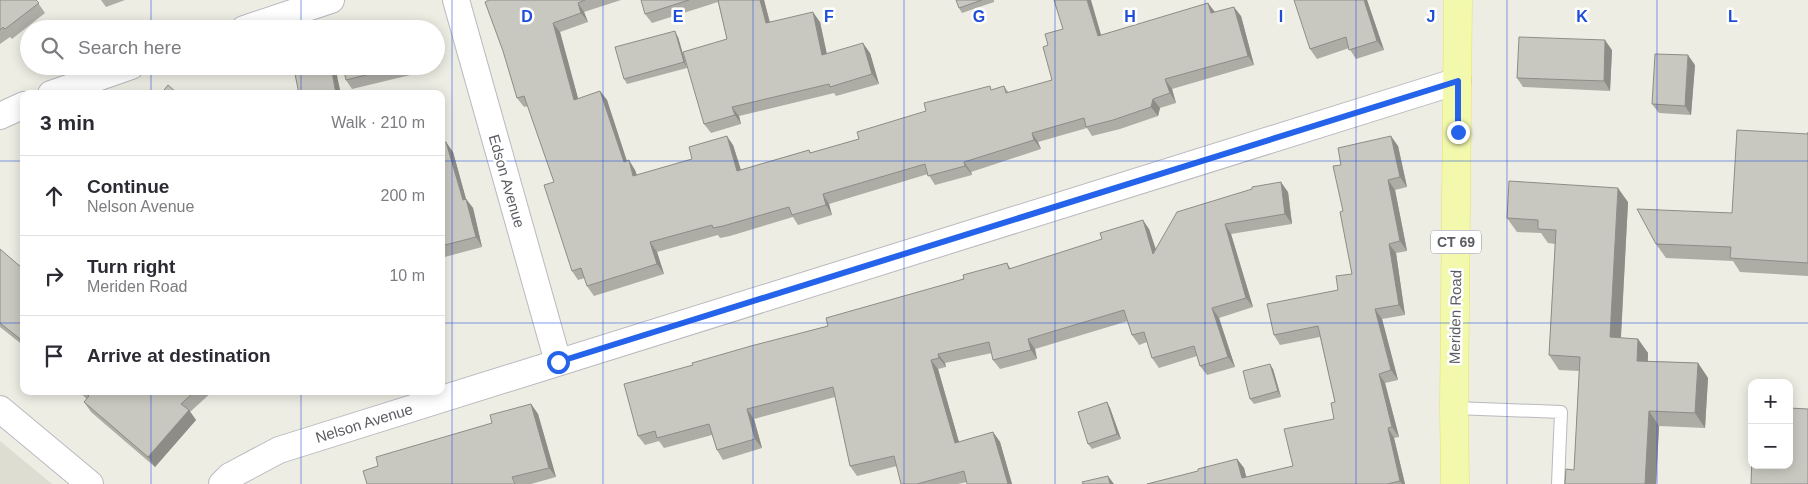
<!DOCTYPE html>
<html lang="en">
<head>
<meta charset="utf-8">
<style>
  :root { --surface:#fff; --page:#f2f2f3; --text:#2b2b33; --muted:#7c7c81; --line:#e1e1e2 }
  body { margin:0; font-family:Arial,sans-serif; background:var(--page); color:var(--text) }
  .controls { position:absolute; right:15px; bottom:15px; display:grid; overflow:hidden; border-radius:10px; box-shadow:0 2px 12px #0003 }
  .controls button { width:45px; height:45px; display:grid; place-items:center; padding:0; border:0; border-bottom:1px solid var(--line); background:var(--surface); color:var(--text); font:25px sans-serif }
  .stop { position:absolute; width:15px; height:15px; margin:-11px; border:4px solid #2563eb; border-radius:50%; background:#fff }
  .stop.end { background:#2563eb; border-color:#fff; box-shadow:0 1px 5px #0008 }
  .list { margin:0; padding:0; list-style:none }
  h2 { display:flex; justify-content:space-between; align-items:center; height:65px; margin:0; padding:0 20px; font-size:21px }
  h2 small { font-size:16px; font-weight:400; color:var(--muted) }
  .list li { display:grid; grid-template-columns:32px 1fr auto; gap:15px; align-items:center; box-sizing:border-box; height:80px; padding:0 20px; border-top:1px solid var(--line) }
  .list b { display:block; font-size:19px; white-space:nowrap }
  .list p { margin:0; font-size:16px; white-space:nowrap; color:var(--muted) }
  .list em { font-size:16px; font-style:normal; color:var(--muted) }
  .icon { flex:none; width:28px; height:28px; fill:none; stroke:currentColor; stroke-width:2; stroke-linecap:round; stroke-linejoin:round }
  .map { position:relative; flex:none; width:1808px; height:484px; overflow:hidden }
  .search { position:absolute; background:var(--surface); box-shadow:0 2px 12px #0003; left:20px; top:20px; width:425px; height:55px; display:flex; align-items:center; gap:12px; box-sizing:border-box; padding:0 18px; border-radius:28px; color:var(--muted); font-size:19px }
  .panel { position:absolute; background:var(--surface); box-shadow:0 2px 12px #0003; left:20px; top:90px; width:425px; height:305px; border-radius:10px }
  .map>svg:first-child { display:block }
  .education { fill:#ddddd2 }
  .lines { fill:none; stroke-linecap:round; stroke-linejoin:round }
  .lane-casing { stroke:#b9b9bf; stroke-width:14 }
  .street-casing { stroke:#b9b9bf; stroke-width:28 }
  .primary-casing { stroke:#e6e263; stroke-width:29 }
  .lane { stroke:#fff; stroke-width:12 }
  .street { stroke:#fff; stroke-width:26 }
  .primary { stroke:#f2f9ad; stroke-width:28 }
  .wall { fill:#adaca5 }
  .shaded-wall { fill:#8d8c86 }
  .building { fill:#c9c8c0; stroke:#8d8c86 }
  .route { stroke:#2563eb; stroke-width:6 }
  .grid { fill:none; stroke:#1d4ed8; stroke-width:1; stroke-opacity:0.55 }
  .labels { text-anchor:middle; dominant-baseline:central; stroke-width:5; stroke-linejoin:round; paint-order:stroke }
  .shield { fill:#fff; stroke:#8d8e92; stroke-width:1 }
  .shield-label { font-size:14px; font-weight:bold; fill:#5c5d63 }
  .street-label { font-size:15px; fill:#5c5d63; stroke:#fff }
  .grid-label { font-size:16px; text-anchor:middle; font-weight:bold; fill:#1d4ed8; stroke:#fff; stroke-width:5; stroke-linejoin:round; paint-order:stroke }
</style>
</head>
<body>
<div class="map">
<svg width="1808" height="484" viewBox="0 0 1808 484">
  <rect width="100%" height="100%" fill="#edede4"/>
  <path class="education" d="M0 441 52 484H0Z"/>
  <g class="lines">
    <g class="lane-casing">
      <path id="lane" d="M1454 408 1561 412 1558 484"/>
    </g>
    <g class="street-casing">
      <path id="street" d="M456 0 558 362
        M244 29 331 0
        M51 94 131 66
        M0 116 24 105
        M0 409 90 484
        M222 484 230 476 279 450 1458 81"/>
    </g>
    <g class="primary-casing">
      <path id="primary" d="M1455 484 1454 408 1458 0"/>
    </g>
    <use href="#lane" class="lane"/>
    <use href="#street" class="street"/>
    <use href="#primary" class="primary"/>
  </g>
  <path class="wall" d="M0 0H36L45 13 12 39 10 37 0 44Z
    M101 0H125L106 7Z
    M489 0H621L584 12 588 22 560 32 578 99 600 91 607 100 627 161 635 170 637 175 692 159 733 145 741 170 809 150 811 153 859 139 926 111 1004 86 1009 93 1052 80 1101 35 1215 12 1241 16 1254 65 1172 89 1176 103 1160 108 1158 116 1120 129 1092 136 1087 128 1038 142 1041 149 971 172 972 175 935 185 928 174 829 204 832 215 798 225 793 217 730 236 720 238 718 235 657 252 664 274 594 296 587 286 585 278 578 280 572 271 554 182 528 106 524 107 517 98Z
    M641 0H764L770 22H820L827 54 870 53 879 84 836 96 834 93 739 116 741 124 711 133 704 124 727 39 718 2 652 23 645 14Z
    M956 0H994V2L962 13 959 8Z
    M1367 0 1384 50 1356 59 1349 48 1317 59 1310 49Z
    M678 37 687 68 627 84 624 79Z
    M1612 50 1610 91 1523 87 1517 78Z
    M1695 65 1691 115 1659 113 1652 104Z
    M343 66H426L427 71 352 89 346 80Z
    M1808 132V276L1740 272 1733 261 1666 258 1656 244 1732 213 1808 134Z
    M441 143 453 152 466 199 473 208 482 247 441 258Z
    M1398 146 1407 187 1395 190 1407 251 1396 253 1405 315 1382 319 1398 380 1385 383 1399 437 1394 438 1405 484H1147L1198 471 1237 459 1244 468 1246 477 1293 466 1334 419 1335 402 1320 337 1280 345 1274 335 1338 290 1352 274 1343 211 1341 165Z
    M1288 192 1292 224 1231 234 1253 307 1219 318 1235 367 1207 375 1200 366 1197 356 1159 368 1152 358 1147 342 1139 345 1132 335 1128 321 1035 349 1037 359 1000 369 993 360 992 353 945 363 946 367 938 369 959 442 993 432 1000 442 1012 484H967V482L958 484H901L897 466 857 476 850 466 835 397 754 419 762 448 723 460 717 450 712 435 664 448 659 441 645 445 638 436 693 365 828 326 1007 263 1011 269 1149 229 1156 249Z
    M1628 202 1621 338 1638 339 1648 353V361L1698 363 1708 378 1705 428 1659 426 1656 484H1565L1574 470 1579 371 1559 370 1549 355 1555 244 1548 243 1541 233 1517 232 1507 218Z
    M0 249 22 268 24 266V346L0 327Z
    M1273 369 1281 397 1254 404 1250 399Z
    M78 391H213L190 412 196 420 155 467 91 412 84 402 87 399Z
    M1107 402 1110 408 1121 439 1092 449 1088 444Z
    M531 404 538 414 556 477 531 484H367L378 466 492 423Z"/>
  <path class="shaded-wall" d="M760 0H764L772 32 766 23Z
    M1087 0H1091L1104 45 1098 36Z
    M1364 0H1367L1384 50 1377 41Z
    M578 3 584 12 588 22 581 13Z
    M1208 3 1215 12 1211 13Z
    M1234 7 1241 16 1254 65 1248 56Z
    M813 12 820 22 829 65 822 55Z
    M553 23 560 32 581 109 574 100Z
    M675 31 678 37 687 68 684 62Z
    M1605 40 1612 50 1610 91 1604 81Z
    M863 43 870 53 879 84 872 74Z
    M1688 55 1695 65 1691 115 1685 106Z
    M331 66H333L336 71 341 94H336Z
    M1165 79 1172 89 1176 103 1170 93Z
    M600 91 607 100 630 171 624 162Z
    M1153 99 1160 108 1158 116 1151 107Z
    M732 107 739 116 741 124 735 115Z
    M1032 133 1038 142 1041 149 1034 140Z
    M727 136 733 145 744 180 737 171Z
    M1391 136 1398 146 1407 187 1400 177Z
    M446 142 453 152 466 199 473 208 482 247 476 237 463 200Z
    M629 160 635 170 640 185 633 176Z
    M964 162 971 172 972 175 965 166Z
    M1388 180 1395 190 1407 251 1400 241Z
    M1281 182 1288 192 1292 224 1285 214Z
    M1618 188 1628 202 1620 352 1610 337Z
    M823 194 829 204 832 215 826 205Z
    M1143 220 1149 229 1160 263 1153 254Z
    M1225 224 1231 234 1253 307 1246 298Z
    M650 242 657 252 664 274 657 264Z
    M1389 244 1396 253 1405 315 1399 305Z
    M1212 308 1219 318 1235 367 1228 357Z
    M1375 309 1382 319 1398 380 1391 370Z
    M1028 339 1035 349 1037 359 1031 350Z
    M1638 339 1648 353 1647 375 1637 361Z
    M938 354 945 363 946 367 939 358Z
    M931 360 938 369 962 453 955 443Z
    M1698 363 1708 378 1705 428 1695 413Z
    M1270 364 1273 369 1281 397 1278 391Z
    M1379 374 1385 383 1399 437 1392 427Z
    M1107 402 1110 408 1121 439 1117 434Z
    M531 404 538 414 556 477 549 468Z
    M747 409 754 419 762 448 755 439Z
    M189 410 196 420 155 467 148 457Z
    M1649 411 1659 426 1656 484H1645Z
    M1388 428 1394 438 1405 484H1402L1400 481Z
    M993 432 1000 442 1012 484H1008Z
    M1237 459 1244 468 1248 484 1242 478Z
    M1108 476 1114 484H1110Z"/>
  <path class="building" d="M0 0H36L39 3 5 29 3 27 0 30Z
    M489 0H585L578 3 581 13 553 23 574 100 600 91 624 162 629 160 633 176 692 159 689 147 727 136 737 171 809 150 810 153 859 139 857 132 926 111 924 103 990 86 991 90 1004 86 1006 93 1052 80 1043 47 1048 45 1045 34 1063 29 1054 0H1087L1098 36 1208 3 1211 13 1234 7 1248 56 1165 79 1170 93 1153 99 1151 107 1113 120 1086 127 1084 118 1032 133 1034 140 964 162 965 166 928 176 925 164 823 194 826 205 792 215 789 207 723 226 713 228 712 225 650 242 657 264 587 286 581 268 572 271 544 185 554 182 524 96 517 98 503 51 485 2Z
    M641 0H689L645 14Z
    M718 0H760L766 23 813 12 822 55 863 43 872 74 830 87 829 84 732 107 735 115 704 124 683 52 727 39Z
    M956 0H982L959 8Z
    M1294 0H1364L1377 41 1349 50 1346 37 1310 49Z
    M411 23 413 29H387Z
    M675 31 684 62 624 79 615 47Z
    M1519 37 1605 40 1604 81 1517 78Z
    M1655 54 1688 55 1685 106 1652 104Z
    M305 66H331L336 94H299L294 69Z
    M343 66H401L346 80Z
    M168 85 178 94H161Z
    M1737 130 1808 134V132V263L1730 258 1731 247 1656 244 1637 209 1732 213Z
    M1391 136 1400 177 1388 180 1400 241 1389 244 1399 305 1375 309 1391 370 1379 374 1392 427 1388 428 1400 481 1387 484H1147L1198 471V469L1237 459 1242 478 1293 466 1284 429 1334 419 1331 403 1335 402 1318 326 1274 335 1267 304 1338 290 1336 276 1352 274 1340 212 1343 211 1333 166 1341 165 1338 148Z
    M446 142 463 200 466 199 476 237 441 246V143Z
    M24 155V163L20 159Z
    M1509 181 1618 188 1610 337 1638 339 1637 361 1698 363 1695 413 1649 411 1645 484H1565L1566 469 1574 470 1580 357 1549 355 1556 230 1538 229V220L1507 218Z
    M1281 182 1285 214 1225 224 1246 298 1212 308 1228 357 1200 366 1194 346 1152 358 1144 332 1132 335 1124 310 1028 339 1031 350 993 360 989 342 938 354 939 358 931 360 955 443 993 432 1008 484H967L964 471 917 484H901L894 456 850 466 833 387 747 409 755 439 717 450 709 424 657 438 655 431 638 436 624 384 693 365 692 363 751 346 828 326 826 318 964 279 963 275 1007 263 1009 269 1102 239 1100 233 1143 220 1153 254 1177 212 1252 189V187Z
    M0 249 22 268 24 266V342L0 323Z
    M1270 364 1278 391 1250 399 1243 371Z
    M83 391H195L181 404 189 410 148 457 84 402 89 396Z
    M1107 402 1117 434 1088 444 1078 412Z
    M531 404 549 468 512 477 515 484H367L363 471 378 466 376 457 492 423 490 415Z
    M1789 408 1808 409V484H1751L1752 456V465H1789Z
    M1108 476 1110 484H1083L1082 482Z"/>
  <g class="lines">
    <path class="route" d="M558 362 1458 81V132"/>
  </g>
  <path class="grid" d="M151 0V29M301 0V29M452 0V484M603 0V484M753 0V484M904 0V484M1055 0V484M1205 0V484M1356 0V484M1507 0V484M1657 0V484M151 66V94M301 66V94M0 161H24M441 161H1808M0 323H24M441 323H1808M151 391V484M301 391V484"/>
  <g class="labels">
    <rect class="shield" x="1431" y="230.5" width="50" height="23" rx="4"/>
    <g class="shield-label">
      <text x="1456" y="242">CT 69</text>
    </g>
    <g class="street-label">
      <text transform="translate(507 181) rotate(74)">Edson Avenue</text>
      <text transform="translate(1455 317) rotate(-89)">Meriden Road</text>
      <text transform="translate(364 423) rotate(-17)">Nelson Avenue</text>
    </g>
  </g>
  <g class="grid-label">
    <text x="527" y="22">D</text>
    <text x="678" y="22">E</text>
    <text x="829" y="22">F</text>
    <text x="979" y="22">G</text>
    <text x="1130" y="22">H</text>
    <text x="1281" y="22">I</text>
    <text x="1431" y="22">J</text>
    <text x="1582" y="22">K</text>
    <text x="1733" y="22">L</text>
  </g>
</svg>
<div class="controls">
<button>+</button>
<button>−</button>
</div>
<div class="stop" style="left:558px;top:362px"></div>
<div class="stop end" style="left:1458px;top:132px"></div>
<div class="search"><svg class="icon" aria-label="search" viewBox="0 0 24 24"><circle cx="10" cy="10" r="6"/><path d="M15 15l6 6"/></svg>Search here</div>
<section class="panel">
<h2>3 min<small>Walk · 210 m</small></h2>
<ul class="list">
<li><svg class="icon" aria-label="ahead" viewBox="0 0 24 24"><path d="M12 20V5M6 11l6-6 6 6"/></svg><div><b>Continue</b><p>Nelson Avenue</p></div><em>200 m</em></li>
<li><svg class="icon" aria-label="right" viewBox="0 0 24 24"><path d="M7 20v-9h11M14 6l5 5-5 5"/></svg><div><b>Turn right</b><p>Meriden Road</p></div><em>10 m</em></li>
<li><svg class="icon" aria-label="arrive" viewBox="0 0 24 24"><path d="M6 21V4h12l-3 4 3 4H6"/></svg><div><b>Arrive at destination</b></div></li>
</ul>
</section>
</div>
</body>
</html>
